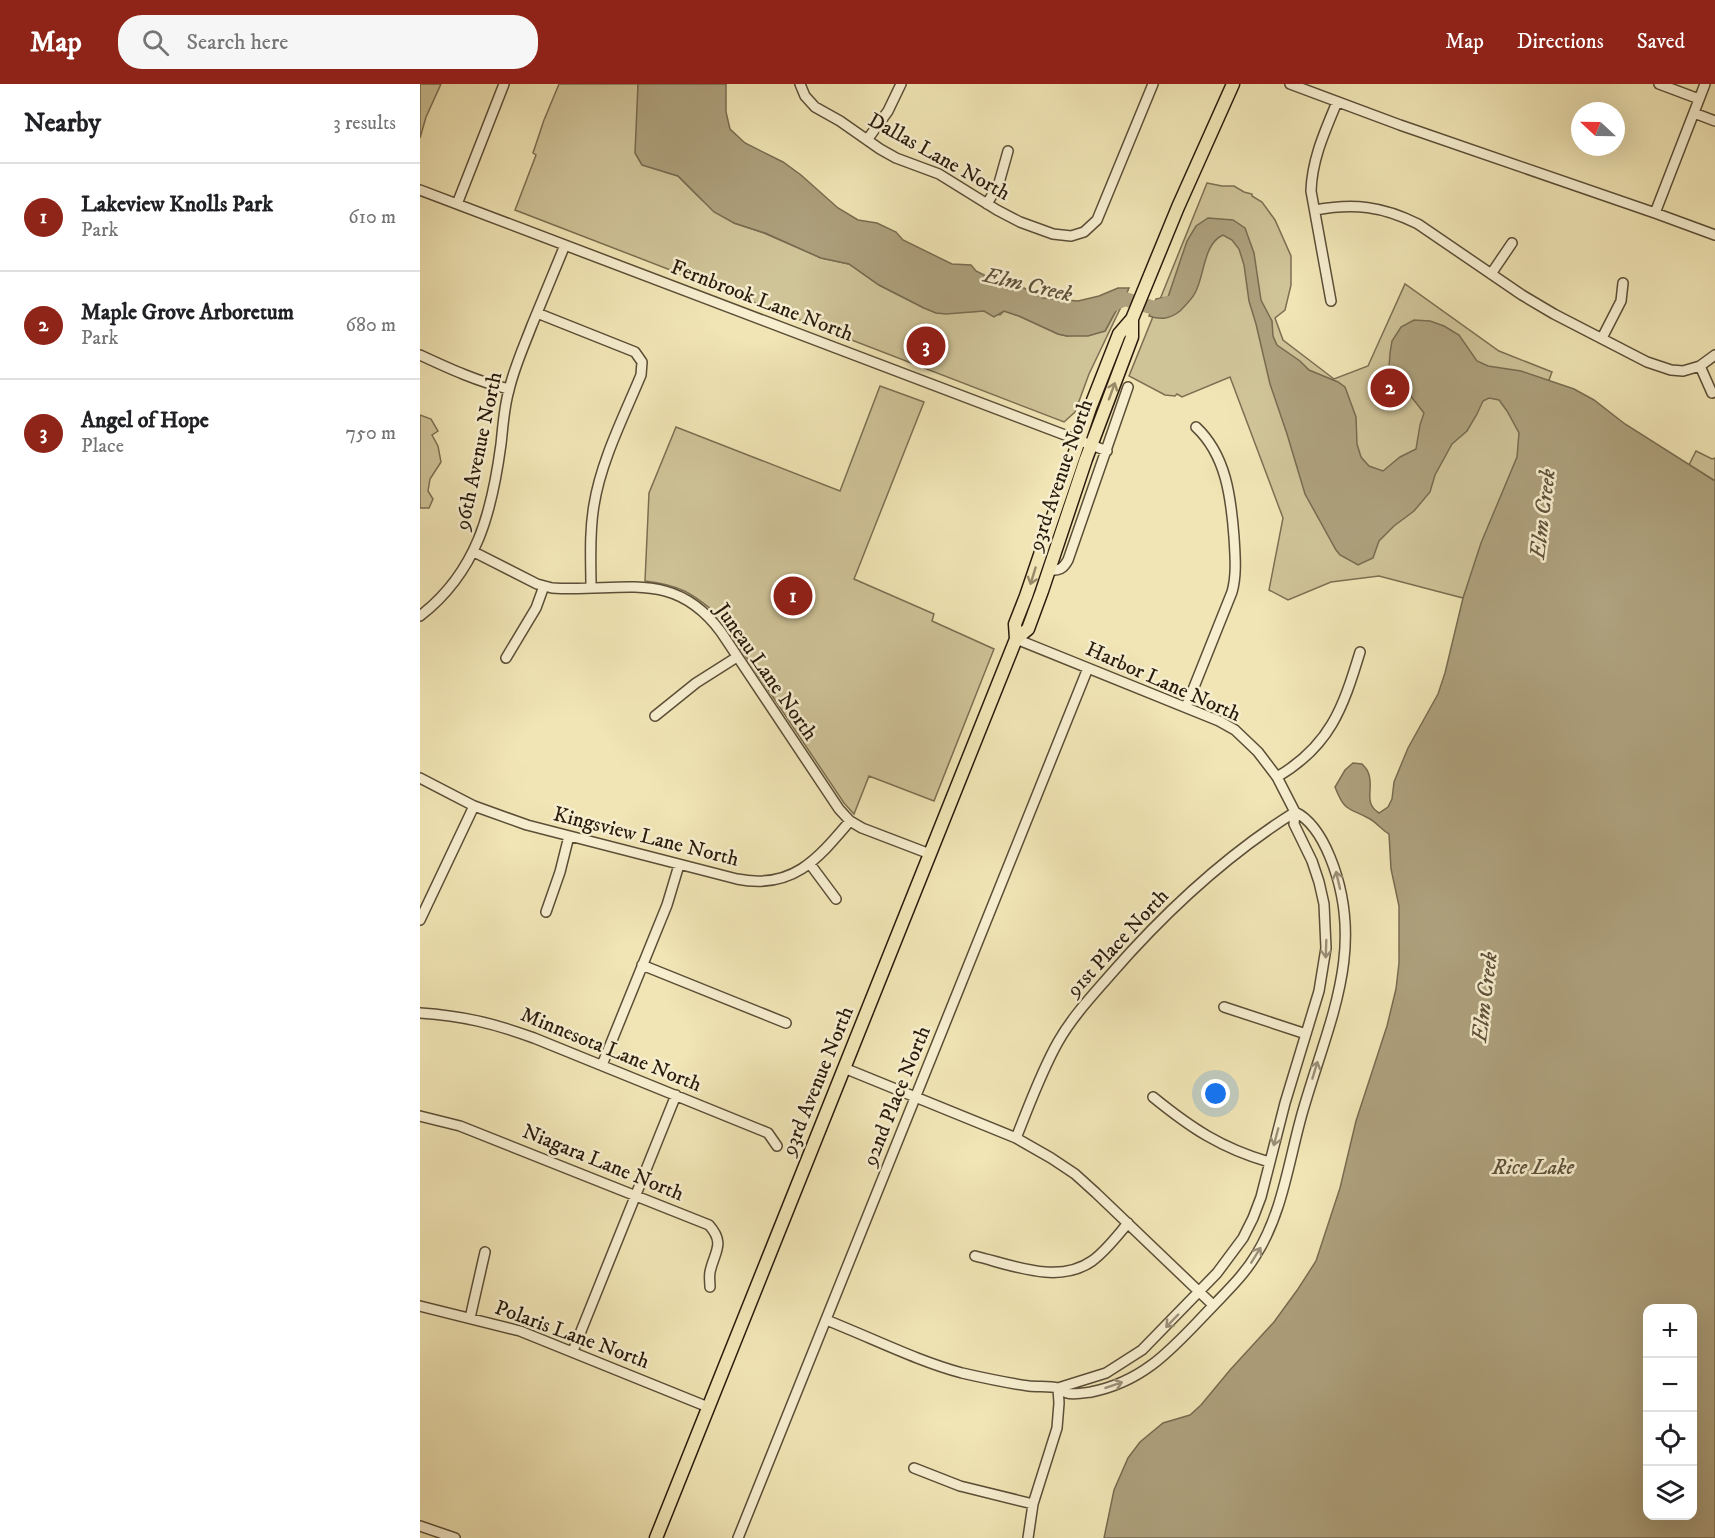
<!DOCTYPE html>
<html lang="en">
<head>
<meta charset="utf-8">
<style>
  :root { --surface:#fff; --page:#f6f6f6; --text:#202124; --muted:#757577; --line:#e0e0e0; --accent:#8f2418 }
  body { margin:0; font-family:"IM FELL DW Pica",serif; background:var(--page); color:var(--text) }
  .controls { position:absolute; right:18px; bottom:18px; display:grid; overflow:hidden; border-radius:12px; box-shadow:0 6px 24px #0002 }
  .controls button { width:54px; height:54px; display:grid; place-items:center; padding:0; border:0; border-bottom:2px solid var(--line); background:var(--surface); color:var(--text); font:30px sans-serif }
  .compass { position:absolute; left:1151px; top:18px; width:54px; height:54px; border-radius:50%; background:var(--surface); box-shadow:0 6px 24px #0002; rotate:292deg }
  .you { position:absolute; left:796px; top:1010px; width:21px; height:21px; margin:-15px; border:4px solid #fff; border-radius:50%; background:#1a73e8; box-shadow:0 0 0 9px #1a73e833 }
  .badge { display:grid; place-items:center; width:39px; height:39px; border-radius:50%; background:var(--accent); color:#fff; font-size:20px; font-weight:700 }
  .pin { position:absolute; translate:-50% -50%; border:3px solid #fff; box-shadow:0 2px 6px #0006 }
  .list { margin:0; padding:0; list-style:none }
  h2 { display:flex; justify-content:space-between; align-items:center; height:78px; margin:0; padding:0 24px; font-size:26px }
  h2 small { font-size:20px; font-weight:400; color:var(--muted) }
  .list li { display:grid; grid-template-columns:39px 1fr auto; gap:18px; align-items:center; box-sizing:border-box; height:108px; padding:0 24px; border-top:2px solid var(--line) }
  .list b { display:block; font-size:22px; white-space:nowrap }
  .list p { margin:0; font-size:20px; white-space:nowrap; color:var(--muted) }
  .list em { font-size:20px; font-style:normal; color:var(--muted) }
  .icon { flex:none; width:33px; height:33px; fill:none; stroke:currentColor; stroke-width:2; stroke-linecap:round; stroke-linejoin:round }
  .map { position:relative; flex:none; width:1295px; height:1454px; overflow:hidden }
  header { display:flex; align-items:center; gap:36px; box-sizing:border-box; height:84px; padding:0 30px; background:var(--accent); color:#fff }
  header strong { font-size:28px }
  nav { display:flex; gap:33px; margin-inline-start:auto; font-size:21px }
  .search { width:420px; height:54px; background:var(--page); display:flex; align-items:center; gap:15px; box-sizing:border-box; padding:0 21px; border-radius:24px; color:var(--muted); font-size:22px }
  main { display:flex }
  aside { flex:1; background:var(--surface) }
  .map>svg:first-child { display:block }
  .green { fill:#cfc398; stroke:#7c6f52; stroke-width:1.5 }
  .water { fill:#ada07c; stroke:#786b50; stroke-width:1.5; fill-rule:evenodd }
  .lines { fill:none; stroke-linecap:round; stroke-linejoin:round }
  .river { stroke:#ada07c; stroke-width:14 }
  .minor-casing { stroke:#5b4e37; stroke-width:12 }
  .major-casing { stroke:#291b0d; stroke-width:15 }
  .minor { stroke:#f6eecf; stroke-width:9 }
  .major { stroke:#f1e5b5; stroke-width:12 }
  .oneway { stroke:#978a69 }
  .oneway2 { stroke:#9a8f78 }
  .labels { text-anchor:middle; dominant-baseline:central; stroke-width:5; stroke-linejoin:round; paint-order:stroke }
  .street-label { font-size:21px; fill:#291b0d; stroke:#f6eecf }
  .water-label { font-size:22px; font-style:italic; fill:#5e5039; stroke:#f6eecf }
</style>
</head>
<body>
<header>
<strong>Map</strong>
<div class="search"><svg class="icon" aria-label="search" viewBox="0 0 24 24"><circle cx="10" cy="10" r="6"/><path d="M15 15l6 6"/></svg>Search here</div>
<nav><a>Map</a><a>Directions</a><a>Saved</a></nav>
</header>
<main>
<aside>
<h2>Nearby<small>3 results</small></h2>
<ul class="list">
<li><span class="badge">1</span><div><b>Lakeview Knolls Park</b><p>Park</p></div><em>610 m</em></li>
<li><span class="badge">2</span><div><b>Maple Grove Arboretum</b><p>Park</p></div><em>680 m</em></li>
<li><span class="badge">3</span><div><b>Angel of Hope</b><p>Place</p></div><em>750 m</em></li>
</ul>
</aside>
<div class="map">
<svg width="1295" height="1454" viewBox="0 0 1295 1454">
  <rect width="100%" height="100%" fill="#f1e5b5"/>
  <filter id="stains"><feTurbulence type="fractalNoise" baseFrequency=".00333" numOctaves="4"/><feColorMatrix values="0 0 0 0 .2 0 0 0 0 .09 0 0 0 0 .02 0 0 0 .5 -.17"/></filter>
  <radialGradient id="worn" r=".72"><stop offset=".6" stop-color="#630" stop-opacity="0"/><stop offset="1" stop-color="#630" stop-opacity=".3"/></radialGradient>
  <path class="green" d="M0 0H21L6 33 0 54Z
    M139 0H218V14L242 87 258 92 282 116 314 139 344 149 401 174 429 180 459 201 504 224 517 229 564 227 580 231 584 227 599 232 638 250 647 252 685 247 697 225H700L669 290 655 328 644 338 95 126 116 71 113 69 124 36Z
    M787 99 802 102H814L824 108 832 110V112L842 118 855 136 871 172V201L865 226 855 234 863 256 914 295 948 282 985 200 1079 267 1132 288 1080 426 1043 514 959 492 911 498 868 516 849 506 863 434 810 293 762 313 757 310 755 312 745 311 709 292Z
    M460 302 504 318 434 495 514 530 512 537 574 565 514 717 449 692 434 730 424 719 298 531C272 509 260 501 225 497L229 409 256 343 420 407Z
    M0 331 11 335 18 347 12 351 18 362 21 378 10 395 8 407 13 415 9 424H0Z
    M1276 367 1292 375 1295 374V397L1269 381Z"/>
  <path class="water" d="M218 0H306V28L310 45 325 59 363 78 381 91 418 124 438 136 457 139 476 148 483 156 532 180 551 181 556 187 584 201 604 204 623 214 658 217 679 212 698 204H709L700 225H697L685 247 668 252H647L638 250 599 232 584 227 574 233 564 227 526 230 516 229 504 224 459 201 429 180 401 174 345 149 314 139 294 128 258 92 222 81 215 69Z
    M788 134 813 136 825 144 834 169 841 216 852 237 853 252 857 261 880 277 889 286 918 298 925 303 936 333 937 360 941 373 949 382 963 387 980 373 996 365 1000 341 1004 329 982 301 974 294 969 283 970 269 972 257 981 243 994 236 1010 237 1024 242 1039 251 1057 277 1068 282 1101 287 1154 305 1174 316 1205 340 1295 397V1454H684L694 1406 708 1374 720 1358 743 1339 770 1331 781 1321 810 1286 854 1238 878 1205 896 1177 920 1104 936 1037 967 942 976 905 979 879V822L971 785 969 750C962 746 957 739 950 735 929 723 925 729 915 703L925 686 933 679 942 680C944 682 947 685 948 688 955 704 942 718 959 729L968 723 972 715 974 698 988 664 1018 610 1025 589 1043 514 1061 459 1097 373 1099 349 1087 327 1079 316 1069 314 1063 317 1057 330 1047 347 1032 360 1015 391 1010 408 994 427 974 442 959 457 953 474 938 481 920 471 916 466 885 410 867 350 850 300 836 240 829 217 824 181 819 165 812 156 803 151C783 160 785 191 775 209 772 215 765 222 760 227 750 235 741 236 729 232L736 215 748 213 767 157 776 142ZM1272 1224V1432H1228V1224Z"/>
  <g class="lines">
    <path class="river" d="M688 223 705 215 734 224 749 219"/>
    <g class="minor-casing">
      <path id="minor" d="M380 0 385 12 395 23 420 37 460 65 476 74 519 90 577 126 600 138 633 150 651 152 664 148 677 136 733 0
        M870 0 980 41 1235 129 1295 151
        M1239 0 1279 15
        M1274 29 1295 37
        M447 56 468 27 481 0
        M0 106 687 367
        M37 120 84 0
        M567 120 579 99 588 67
        M895 126C934 119 962 122 998 140L1102 211 1134 230 1227 278 1251 286 1263 287 1280 282 1295 271
        M1235 129 1285 0
        M1071 190 1092 159
        M911 217 891 107C892 75 905 47 917 18
        M117 229 215 268 222 278 221 291C204 332 181 377 174 421 169 449 171 477 171 504
        M1182 254 1201 217 1203 199
        M0 271C28 284 58 298 89 305
        M1280 282 1292 309
        M54 468 117 500 132 504C200 509 253 483 301 548L419 725 430 737 442 744 510 770
        M629 486C639 487 643 485 648 476L708 303
        M0 532C57 488 72 428 81 360 83 342 84 323 89 306 94 284 104 262 112 241 123 214 134 188 145 161
        M596 555 799 637 815 646 838 668 857 693 875 728 874 740 892 777 899 798 904 820 906 864 899 907 865 1019 841 1113 833 1134 823 1154 797 1189 722 1266 686 1289 638 1304
        M86 574 116 524 124 502
        M766 623 812 508C817 490 815 471 814 453 811 413 806 371 776 343
        M235 632 276 599 317 573
        M857 693C910 662 923 624 940 568
        M0 694 54 722 107 741 317 795C372 806 397 776 430 737
        M390 780 416 815
        M126 828 140 788 149 752
        M0 836 54 722
        M222 881 366 939
        M804 923 886 950
        M0 929C43 932 73 939 114 954L348 1049 357 1062
        M182 981 247 821 259 781
        M424 984 596 1054 631 1074 655 1090 676 1109 793 1221
        M733 1013C771 1044 801 1064 849 1078
        M0 1032 40 1042 289 1141C306 1160 294 1168 290 1188 289 1193 290 1199 290 1203
        M596 1054C609 1022 621 988 638 958 652 933 672 912 691 890 745 828 805 772 875 728
        M555 1172C592 1181 638 1201 672 1177 686 1167 697 1152 708 1139
        M0 1222 100 1247 288 1323
        M50 1234 65 1168
        M406 1236C450 1253 497 1277 542 1289 564 1294 587 1299 609 1302 618 1303 630 1302 638 1304 642 1305 644 1308 647 1309 653 1311 664 1309 671 1308 727 1297 755 1261 792 1223 808 1206 824 1191 836 1171 864 1126 869 1073 884 1023 909 937 947 863 910 773 903 756 892 736 875 728
        M153 1267 256 1011
        M494 1384 540 1402 613 1420
        M0 1442 35 1454
        M318 1454 668 584
        M608 1454 613 1420 637 1344 639 1319 638 1304"/>
    </g>
    <g class="major-casing">
      <path id="major" d="M596 555 608 545 622 507 666 375 712 253V235
        M236 1454 596 555 595 540 606 512 670 324 699 250 712 235 758 123 813 0"/>
    </g>
    <use href="#minor" class="minor"/>
    <use href="#major" class="major"/>
  </g>
  <defs><path id="oneway-shaft" d="M-6 0H5M1.5-3L5.5 0L1.5 3" fill="none" stroke-width="1.6" stroke-linecap="round" stroke-linejoin="round" transform="scale(1.5)"/></defs>
  <g class="oneway">
    <use href="#oneway-shaft" transform="translate(692 307) rotate(-70)"/>
    <use href="#oneway-shaft" transform="translate(613 492) rotate(107)"/>
  </g>
  <g class="oneway2">
    <use href="#oneway-shaft" transform="translate(918 796) rotate(-103)"/>
    <use href="#oneway-shaft" transform="translate(906 865) rotate(92)"/>
    <use href="#oneway-shaft" transform="translate(895 986) rotate(-73)"/>
    <use href="#oneway-shaft" transform="translate(856 1053) rotate(105)"/>
    <use href="#oneway-shaft" transform="translate(836 1171) rotate(-58)"/>
    <use href="#oneway-shaft" transform="translate(752 1237) rotate(134)"/>
    <use href="#oneway-shaft" transform="translate(694 1301) rotate(-19)"/>
  </g>
  <g class="labels">
    <g class="street-label">
      <text transform="translate(519 73) rotate(29)">Dallas Lane North</text>
      <text transform="translate(342 217) rotate(21)">Fernbrook Lane North</text>
      <text transform="translate(59 367) rotate(-78)">96th Avenue North</text>
      <text transform="translate(641 391) rotate(-71)">93rd Avenue North</text>
      <text transform="translate(346 588) rotate(55)">Juneau Lane North</text>
      <text transform="translate(743 598) rotate(24)">Harbor Lane North</text>
      <text transform="translate(226 753) rotate(14)">Kingsview Lane North</text>
      <text transform="translate(698 859) rotate(-47)">91st Place North</text>
      <text transform="translate(191 966) rotate(22)">Minnesota Lane North</text>
      <text transform="translate(398 997) rotate(-68)">93rd Avenue North</text>
      <text transform="translate(477 1012) rotate(-68)">92nd Place North</text>
      <text transform="translate(183 1079) rotate(22)">Niagara Lane North</text>
      <text transform="translate(152 1251) rotate(20)">Polaris Lane North</text>
    </g>
    <g class="water-label">
      <text transform="translate(608 201) rotate(13)">Elm Creek</text>
      <text transform="translate(1123 430) rotate(-83)">Elm Creek</text>
      <text transform="translate(1065 913) rotate(-83)">Elm Creek</text>
      <text x="1113" y="1083">Rice Lake</text>
    </g>
  </g>
  <rect width="100%" height="100%" filter="url(#stains)"/>
  <rect width="100%" height="100%" fill="url(#worn)"/>
</svg>
<div class="controls">
<button>+</button>
<button>−</button>
<button><svg class="icon" aria-label="locate" viewBox="0 0 24 24"><circle cx="12" cy="12" r="6"/><path d="M12 2v4M12 18v4M2 12h4M18 12h4"/></svg></button>
<button><svg class="icon" aria-label="layers" viewBox="0 0 24 24"><path d="M12 4l9 5-9 5-9-5zM3 14l9 5 9-5"/></svg></button>
</div>
<svg class="compass" viewBox="-18 -18 36 36"><path d="M0-13l5 13h-10z" fill="#e53935"/><path d="M0 13l5-13h-10z" fill="#757577"/></svg>
<div class="you"></div>
<div class="pin badge" style="left:373px;top:512px">1</div>
<div class="pin badge" style="left:970px;top:304px">2</div>
<div class="pin badge" style="left:506px;top:262px">3</div>
</div>
</main>
</body>
</html>
